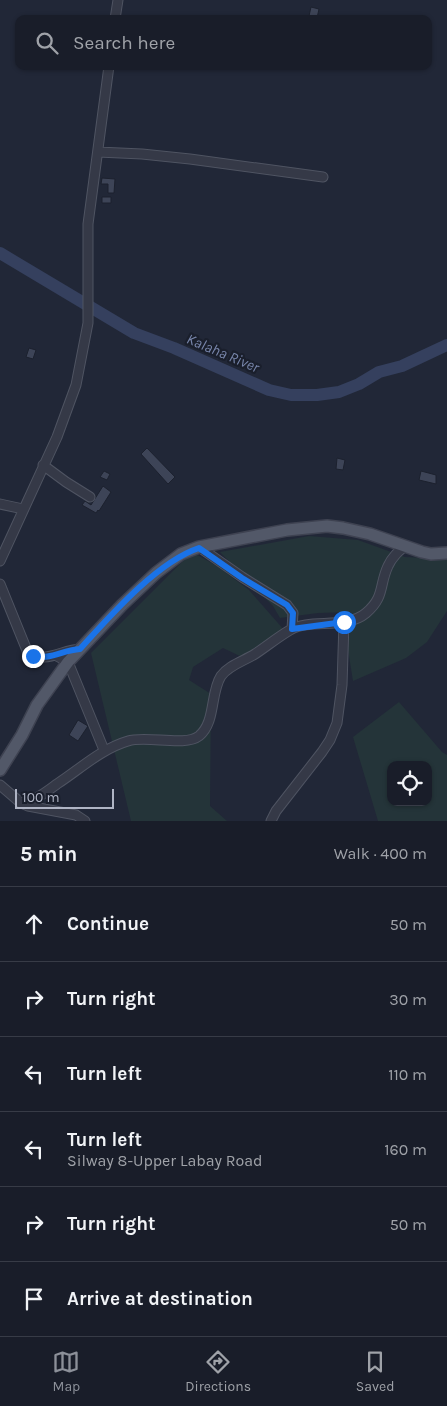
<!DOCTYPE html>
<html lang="en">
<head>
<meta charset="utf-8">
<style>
  :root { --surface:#191d29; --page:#222631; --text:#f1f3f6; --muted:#9fa2a8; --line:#373b46; --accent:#8c9099 }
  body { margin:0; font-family:Karla,sans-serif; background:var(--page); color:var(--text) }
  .controls { position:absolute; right:15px; bottom:15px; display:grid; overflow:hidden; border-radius:10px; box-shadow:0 1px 4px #0004 }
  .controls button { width:45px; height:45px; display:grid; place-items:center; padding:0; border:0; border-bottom:1px solid var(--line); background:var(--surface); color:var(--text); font:25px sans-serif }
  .scale { position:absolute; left:15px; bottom:12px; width:99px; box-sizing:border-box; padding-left:5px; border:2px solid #afb4c4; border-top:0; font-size:14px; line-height:18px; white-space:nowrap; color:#afb4c4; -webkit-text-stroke:4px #1a1f2c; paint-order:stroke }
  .stop { position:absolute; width:15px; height:15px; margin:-11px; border:4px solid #1a73e8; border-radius:50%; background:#fff }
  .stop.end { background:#1a73e8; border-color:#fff; box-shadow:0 1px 5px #0008 }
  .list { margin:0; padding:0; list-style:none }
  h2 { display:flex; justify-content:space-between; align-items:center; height:65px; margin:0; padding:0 20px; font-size:21px }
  h2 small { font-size:16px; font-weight:400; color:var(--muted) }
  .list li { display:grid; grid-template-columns:32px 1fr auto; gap:15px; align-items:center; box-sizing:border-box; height:75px; padding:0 20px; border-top:1px solid var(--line) }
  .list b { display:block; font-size:19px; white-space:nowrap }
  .list p { margin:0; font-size:16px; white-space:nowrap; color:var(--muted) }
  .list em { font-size:16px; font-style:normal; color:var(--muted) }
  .icon { flex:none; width:28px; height:28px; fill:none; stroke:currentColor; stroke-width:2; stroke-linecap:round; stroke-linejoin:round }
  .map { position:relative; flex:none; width:447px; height:821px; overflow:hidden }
  .search { position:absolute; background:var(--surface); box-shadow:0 1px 4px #0004; left:15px; right:15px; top:15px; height:55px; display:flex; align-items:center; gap:12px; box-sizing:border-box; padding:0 18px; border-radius:10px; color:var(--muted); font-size:19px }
  .sheet { height:515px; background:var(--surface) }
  nav { display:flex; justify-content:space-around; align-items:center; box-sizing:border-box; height:70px; border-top:1px solid var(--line); background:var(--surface); font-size:14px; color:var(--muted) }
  nav a { display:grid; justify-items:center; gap:2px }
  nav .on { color:var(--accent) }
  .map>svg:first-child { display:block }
  .green { fill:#243439; fill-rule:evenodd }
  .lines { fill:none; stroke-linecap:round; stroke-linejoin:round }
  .river { stroke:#35405e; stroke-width:12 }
  .building { fill:#3d4457; stroke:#1c212e }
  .minor-casing { stroke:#4f5462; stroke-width:11 }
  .major-casing { stroke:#3e4251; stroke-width:14 }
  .minor { stroke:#353947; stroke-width:9 }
  .major { stroke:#525868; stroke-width:11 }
  .route { stroke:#1a73e8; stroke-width:6 }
  .labels { text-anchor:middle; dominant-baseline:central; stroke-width:4.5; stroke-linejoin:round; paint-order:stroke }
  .water-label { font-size:15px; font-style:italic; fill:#7886ab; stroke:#1a1f2c }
</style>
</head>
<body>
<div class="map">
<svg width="447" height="821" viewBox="0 0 447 821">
  <rect width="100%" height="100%" fill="#212737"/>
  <path class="green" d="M309 536 358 540 405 557 447 559V611L427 642 406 658 353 681 348 650 351 612 318 613 280 618 273 606 220 552Z
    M192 552 217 566 249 590 285 631 244 658 223 648 193 667 189 680 211 694 210 806 227 821H131L91 653Z
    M399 702 442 752 447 755V821H378L353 737ZM391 765H428V802H391Z"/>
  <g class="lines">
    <path class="river" d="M0 253 134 333 174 348 269 390 291 395H317L339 392 359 384 379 372 402 366 447 345"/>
  </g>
  <path class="building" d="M311 7 319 9 317 18 309 16Z
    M102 178 115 179 114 193H108V184H101Z
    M102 197H111V203H102Z
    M29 348 36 350 33 359 26 357Z
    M147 448 175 477 168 484 141 454Z
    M337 458 345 460 343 470 336 469Z
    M104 471 110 474 107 480 100 477Z
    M421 471 436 475V484L419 480Z
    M103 486 111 492 99 511 98 510 96 513 82 505 85 501 91 505Z
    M78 720 88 726 78 741 69 735Z"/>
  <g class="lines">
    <g class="minor-casing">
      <path id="minor" d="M115 19 118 0
        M98 152 142 154 190 159 323 177
        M43 465 66 482 90 497
        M0 504 23 509
        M199 547 242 577 287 605 293 613 292 629
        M0 561 57 437 76 385 88 323V224L109 66
        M0 584 28 653C44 664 62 650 80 649
        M55 655 68 662 104 750
        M0 785 21 803 28 806 76 815 85 821
        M21 803C35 801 46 792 57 784 80 769 101 749 128 741 146 735 185 747 199 736 216 722 210 693 221 676 229 665 244 661 255 654 267 646 278 637 290 630 310 618 346 630 366 613 385 597 379 585 388 566 392 557 398 552 405 546
        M271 821 276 811 322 752 330 740 337 723 342 685 344 622"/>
    </g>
    <g class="major-casing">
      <path id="major" d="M0 770 22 735 37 705 68 662 122 605 156 573 181 554 199 547 287 530 327 526 343 528 370 534 422 552 431 554 447 553"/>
    </g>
    <use href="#minor" class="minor"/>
    <use href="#major" class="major"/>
  </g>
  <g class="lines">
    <path class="route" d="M33 656C50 660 63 650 80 649 110 616 157 562 199 548L242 578 287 605 293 613 292 629 344 622"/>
  </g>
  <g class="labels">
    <g class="water-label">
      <text transform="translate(223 353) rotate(23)">Kalaha River</text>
    </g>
  </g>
</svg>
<div class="controls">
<button><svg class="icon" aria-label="locate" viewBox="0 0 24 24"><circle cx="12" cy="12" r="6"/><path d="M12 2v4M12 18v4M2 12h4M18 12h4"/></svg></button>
</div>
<div class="scale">100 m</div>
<div class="stop" style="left:344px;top:622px"></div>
<div class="stop end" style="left:33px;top:656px"></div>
<div class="search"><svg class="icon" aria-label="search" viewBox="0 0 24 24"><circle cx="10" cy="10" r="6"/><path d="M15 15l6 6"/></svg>Search here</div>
</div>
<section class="sheet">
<h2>5 min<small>Walk · 400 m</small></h2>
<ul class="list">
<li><svg class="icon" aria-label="ahead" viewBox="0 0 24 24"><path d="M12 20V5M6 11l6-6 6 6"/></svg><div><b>Continue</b></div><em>50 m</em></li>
<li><svg class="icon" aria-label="right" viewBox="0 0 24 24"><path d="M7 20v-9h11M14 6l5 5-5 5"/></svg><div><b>Turn right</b></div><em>30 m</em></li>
<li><svg class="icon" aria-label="left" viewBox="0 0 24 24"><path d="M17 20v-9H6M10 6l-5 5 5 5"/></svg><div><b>Turn left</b></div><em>110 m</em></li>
<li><svg class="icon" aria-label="left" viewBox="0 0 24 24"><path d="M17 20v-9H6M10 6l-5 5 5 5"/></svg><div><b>Turn left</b><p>Silway 8-Upper Labay Road</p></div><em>160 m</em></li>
<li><svg class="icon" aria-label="right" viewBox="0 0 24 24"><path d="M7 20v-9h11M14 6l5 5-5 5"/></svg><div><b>Turn right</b></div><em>50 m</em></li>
<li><svg class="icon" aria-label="arrive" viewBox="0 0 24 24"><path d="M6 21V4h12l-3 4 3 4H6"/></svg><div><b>Arrive at destination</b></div></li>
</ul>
</section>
<nav>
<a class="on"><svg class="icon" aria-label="map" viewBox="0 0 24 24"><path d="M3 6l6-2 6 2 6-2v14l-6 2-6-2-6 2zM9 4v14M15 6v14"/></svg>Map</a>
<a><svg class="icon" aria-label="directions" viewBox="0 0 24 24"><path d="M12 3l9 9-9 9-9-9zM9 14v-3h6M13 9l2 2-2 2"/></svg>Directions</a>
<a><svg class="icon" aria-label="saved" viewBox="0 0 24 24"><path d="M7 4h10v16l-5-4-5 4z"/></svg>Saved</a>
</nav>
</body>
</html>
